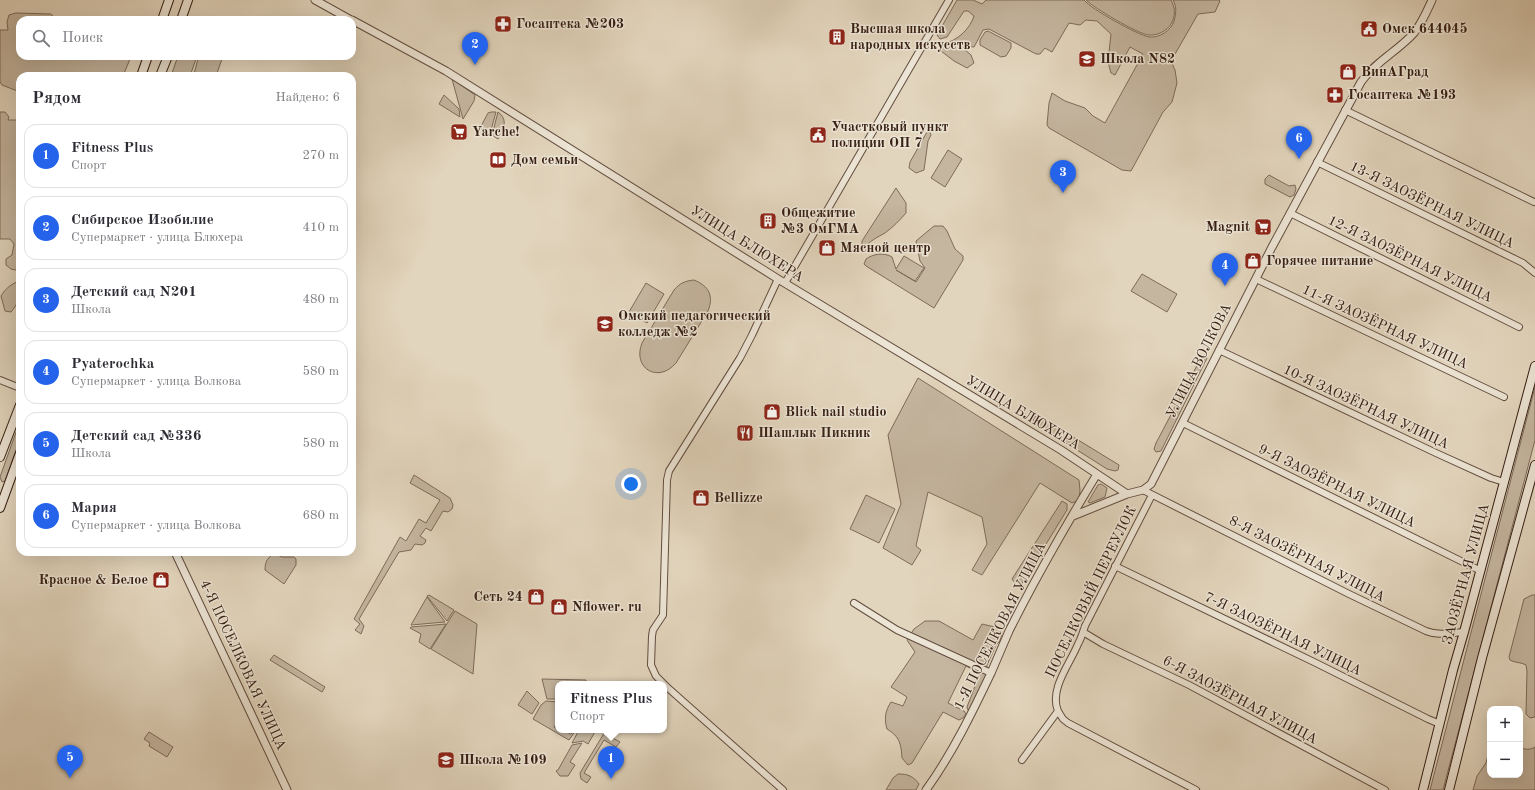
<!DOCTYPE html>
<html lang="ru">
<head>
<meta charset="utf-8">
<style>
  :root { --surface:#fff; --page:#f7f7f7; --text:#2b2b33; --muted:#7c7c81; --line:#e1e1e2; --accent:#2563eb }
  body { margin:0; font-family:"Old Standard TT",serif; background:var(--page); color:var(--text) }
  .controls { position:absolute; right:12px; bottom:12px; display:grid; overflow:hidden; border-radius:8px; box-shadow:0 4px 16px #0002 }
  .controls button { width:36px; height:36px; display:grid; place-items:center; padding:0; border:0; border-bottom:1px solid var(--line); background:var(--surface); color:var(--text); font:20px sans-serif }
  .you { position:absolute; left:631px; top:484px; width:14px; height:14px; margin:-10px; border:3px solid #fff; border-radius:50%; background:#1a73e8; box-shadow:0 0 0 6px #1a73e833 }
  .badge { display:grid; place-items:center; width:26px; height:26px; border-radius:50%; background:var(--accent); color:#fff; font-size:13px; font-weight:700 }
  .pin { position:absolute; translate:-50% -33px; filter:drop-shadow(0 1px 2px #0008) }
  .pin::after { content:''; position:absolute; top:21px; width:14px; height:12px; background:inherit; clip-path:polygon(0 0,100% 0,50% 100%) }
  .popup { position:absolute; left:555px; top:681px; width:112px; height:52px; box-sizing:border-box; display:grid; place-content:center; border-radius:8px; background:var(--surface); filter:drop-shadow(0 1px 3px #0005); font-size:13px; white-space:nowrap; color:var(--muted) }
  .popup b { font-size:15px; color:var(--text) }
  .popup::after { content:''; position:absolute; left:50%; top:100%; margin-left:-8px; border:8px solid transparent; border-top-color:var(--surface) }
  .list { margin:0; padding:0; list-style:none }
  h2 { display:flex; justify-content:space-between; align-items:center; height:52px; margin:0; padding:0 16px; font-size:17px }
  h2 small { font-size:13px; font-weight:400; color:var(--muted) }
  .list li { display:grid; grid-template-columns:26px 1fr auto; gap:12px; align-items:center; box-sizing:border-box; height:64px; margin:0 8px 8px; padding:0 8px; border:1px solid var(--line); border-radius:12px }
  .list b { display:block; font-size:15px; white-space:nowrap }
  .list p { margin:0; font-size:13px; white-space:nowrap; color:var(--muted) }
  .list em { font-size:13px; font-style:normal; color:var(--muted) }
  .icon { flex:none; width:22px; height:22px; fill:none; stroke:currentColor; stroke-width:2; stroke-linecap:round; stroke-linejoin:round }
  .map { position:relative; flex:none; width:1535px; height:790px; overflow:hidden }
  .search { position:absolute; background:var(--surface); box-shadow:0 4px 16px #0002; left:16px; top:16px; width:340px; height:44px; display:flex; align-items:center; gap:10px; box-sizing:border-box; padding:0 14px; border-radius:12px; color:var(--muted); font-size:15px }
  .panel { position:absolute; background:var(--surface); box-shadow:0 4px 16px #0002; left:16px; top:72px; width:340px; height:484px; border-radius:12px }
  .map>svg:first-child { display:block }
  .green { fill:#c5b6a0; stroke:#7e6b5a }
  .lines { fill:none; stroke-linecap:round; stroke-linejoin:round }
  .minor-casing { stroke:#624d3f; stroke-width:8 }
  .tertiary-casing { stroke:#624d3f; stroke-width:9 }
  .secondary-casing { stroke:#372015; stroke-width:10 }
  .minor { stroke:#ece4d4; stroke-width:6 }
  .tertiary { stroke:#ece4d4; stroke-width:7 }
  .secondary { stroke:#ece4d4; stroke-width:8 }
  .labels { text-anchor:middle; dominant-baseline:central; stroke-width:3; stroke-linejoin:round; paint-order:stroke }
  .poi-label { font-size:14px; font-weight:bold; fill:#372015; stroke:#ece4d4; text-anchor:start }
  .street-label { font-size:14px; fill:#372015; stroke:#ece4d4 }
</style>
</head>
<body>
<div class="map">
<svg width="1535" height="790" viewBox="0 0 1535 790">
  <rect width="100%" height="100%" fill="#e2d5bd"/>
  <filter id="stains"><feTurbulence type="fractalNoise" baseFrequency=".005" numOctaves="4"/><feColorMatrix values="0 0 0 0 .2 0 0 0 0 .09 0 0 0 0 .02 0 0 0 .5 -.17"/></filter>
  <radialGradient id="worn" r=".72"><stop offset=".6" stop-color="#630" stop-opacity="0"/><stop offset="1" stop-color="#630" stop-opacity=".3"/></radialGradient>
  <path class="green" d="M957 0H973L982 4 986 0H1084C1091 9 1138 35 1149 37 1159 38 1171 31 1174 21 1176 14 1177 7 1173 0H1219L1220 1 1215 12 1198 14 1171 61 1175 70 1177 83 1172 102 1163 112 1131 171 1122 170 1049 128 1047 125 1049 103 1052 93 1065 101 1085 108 1093 116 1105 123 1143 54 1130 47 1115 75 1111 73 1108 62 1111 34 1097 21 1086 20 1080 25 1069 23 1052 52 1045 48 1040 54H1036L989 29 983 30 974 47 965 46 963 48 971 55 974 63 967 68 954 61 941 51 943 44C957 41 970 29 974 16L968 11H964L947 37 940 39 937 35Z
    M1086 0H1171C1175 7 1176 16 1171 24 1167 31 1157 36 1148 35 1136 33 1094 8 1086 0Z
    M16 13 51 14 56 20H20V56H128L130 59 123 76H20V92L2 85 0 82V30H8L7 22 9 15Z
    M988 31 1011 43V48L1006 56 1001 57 980 45V40L985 32Z
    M178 56H197L190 76H171Z
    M201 56H223L216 76H199L194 74 198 59Z
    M452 79 475 95 474 101 463 119Z
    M444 95 459 109 460 117 439 104Z
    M0 112H5L9 117 8 120H20V271L11 269 6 265V259L12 255 14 244 10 239H0Z
    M491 112H496L490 134 480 128 488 113Z
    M498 112C509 120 503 130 498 139L492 135Z
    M927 132H930L931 135 928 141 924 170 916 173 909 168 910 162Z
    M948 150 962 159 945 187 931 178Z
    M1269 175 1289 186 1295 185 1296 189 1294 195 1290 197 1265 184V179Z
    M896 188 906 203V213C900 220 893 227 885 233 878 237 871 240 866 246L862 245V241Z
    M934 226H943L947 231 955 249 963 256V260L934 308 866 266 864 264 866 259C873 254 884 252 892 257L896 269 904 256 924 268 915 281 896 270 916 282 925 268 920 261 916 241Z
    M1142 274 1177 294 1167 312 1131 291Z
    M694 280C709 286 714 296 708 311L676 363C658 384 632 368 642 343L674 290C680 283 685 281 694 280Z
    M20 281C20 295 20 301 11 312L5 311 1 296C5 289 12 283 20 281Z
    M646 283 664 294 647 323 629 312Z
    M1205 355 1207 358 1161 451 1156 452 1154 449 1156 443 1202 356Z
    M918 378 1079 480 1080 490 1079 500 1072 503 1040 483 982 575 972 570 987 544 982 517 928 492 916 546 921 550 912 565 883 548 901 504 888 435Z
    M1535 387V440L1443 790H1430Z
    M1039 416 1119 465 1118 470 1115 471 1107 469 1033 422 1034 417Z
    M20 421V439L5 481 2 482 0 477Z
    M414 475 450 498 453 505 452 509 448 512 443 511 431 531 426 528 420 536 426 540 425 543 422 545 415 544 411 550 399 552 359 619 364 626 361 634 355 630 360 624 354 619 400 537 406 541 419 519 426 523 440 500 410 483Z
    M1101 484 1107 488 1105 497 1090 503 1088 502 1098 485Z
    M866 495 895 509 879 543 850 529Z
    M1062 501 1067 504V510L1019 588 1012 579Z
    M273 554H276L282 557H294L296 559V565L284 584 265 570C265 562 267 559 273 554Z
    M429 595 454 610 447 621 427 596Z
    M1532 595H1535V717L1530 718 1526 714 1527 671 1526 665C1521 662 1515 663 1510 660L1509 657 1524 599Z
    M427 597 445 622 411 625Z
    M455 611 477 624 473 674 431 649Z
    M925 621H939L973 640 982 624 999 628 1002 633 1000 641 996 645 987 665 986 677 971 707 968 710 967 707 980 673 966 666 948 703 964 711 966 714 963 718 959 720 943 712 912 763 908 765 902 758C901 744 900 737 887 729 884 719 885 711 891 702L903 706 907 697 891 687 915 652 907 640 914 629Z
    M446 624 430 649 419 642 421 634 410 628 411 627Z
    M274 655 325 687 322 692 270 660Z
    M542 679 586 680V684H558V699H547Z
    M527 691 539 703 532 714 518 705Z
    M546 701 558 702V721L554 727 556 728 557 726 558 730H563L571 734 574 730H576L569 740 533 719 541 705Z
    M579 730H596L588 744 583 741 572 743Z
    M606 730H612L609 736 620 742 616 747 604 740 584 773 591 777 587 783 581 779 580 773Z
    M149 732 173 747 167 757 149 746 150 743 144 739Z
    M582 743 570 762 575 765 568 776H560L556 771 558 770 572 745Z
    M1490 747V775H1520V747C1525 750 1530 750 1535 747V790H1473L1477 776 1486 763Z
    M898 774C908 774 913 776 919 784L916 790H886L893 778Z"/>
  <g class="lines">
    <g class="minor-casing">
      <path id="minor" d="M1345 110 1534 202
        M1317 162 1523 263 1535 273
        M1290 213 1519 327
        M778 279 752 335 740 358 669 471 667 480 663 615 653 630 652 636 651 665 656 676 668 688 783 790
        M1256 279 1504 397
        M785 283 949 0
        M1219 350 1436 453 1491 478 1504 482
        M0 380 20 388
        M1183 423 1481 571
        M1143 490 1349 594 1426 631C1438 636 1451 633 1464 632
        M1115 566 1316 663 1428 719 1440 724
        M854 603 897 630 991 673
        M1083 632 1103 644 1189 685 1385 790
        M1058 711 1063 719 1068 723 1196 790
        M1022 760 1058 711C1049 689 1070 664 1078 644 1081 639 1083 632 1085 626L1152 495"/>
    </g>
    <g class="tertiary-casing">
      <path id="tertiary" d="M315 0 351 20
        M352 20 446 71 778 279 1061 450 1127 494
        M1073 516 1127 494 1143 490 1151 484 1272 247 1361 82C1376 61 1398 51 1414 33 1422 23 1427 11 1432 0
        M175 552 287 790
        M926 790C952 754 972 713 991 673 997 659 1003 645 1009 631 1036 577 1066 525 1097 474"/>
    </g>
    <g class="secondary-casing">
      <path id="secondary" d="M162 20 169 0
        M181 20 188 0
        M141 76 148 56
        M160 76 168 56
        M0 457 20 405
        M0 508 20 453
        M1423 790 1453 670 1464 632 1535 366
        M1449 790 1482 658 1535 465"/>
    </g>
    <use href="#minor" class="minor"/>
    <use href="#tertiary" class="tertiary"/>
    <use href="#secondary" class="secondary"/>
  </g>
  <defs>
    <g id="pharmacy-square" transform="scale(0.9)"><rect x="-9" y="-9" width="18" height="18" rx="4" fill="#8f2418" stroke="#ece4d4"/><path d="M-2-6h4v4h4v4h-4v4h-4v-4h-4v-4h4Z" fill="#fff"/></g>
    <g id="civic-square" transform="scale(0.9)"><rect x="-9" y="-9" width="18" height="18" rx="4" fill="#8f2418" stroke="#ece4d4"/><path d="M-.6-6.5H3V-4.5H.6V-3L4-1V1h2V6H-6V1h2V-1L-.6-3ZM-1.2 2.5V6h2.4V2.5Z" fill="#fff"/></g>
    <g id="building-square" transform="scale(0.9)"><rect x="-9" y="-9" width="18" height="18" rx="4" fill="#8f2418" stroke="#ece4d4"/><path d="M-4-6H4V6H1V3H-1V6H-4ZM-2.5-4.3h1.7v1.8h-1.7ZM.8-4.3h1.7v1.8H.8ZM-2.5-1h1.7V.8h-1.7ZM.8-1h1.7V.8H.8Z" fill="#fff"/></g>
    <g id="school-square" transform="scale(0.9)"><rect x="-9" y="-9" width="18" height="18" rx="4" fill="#8f2418" stroke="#ece4d4"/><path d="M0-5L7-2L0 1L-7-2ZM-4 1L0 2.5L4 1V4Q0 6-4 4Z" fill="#fff"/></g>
    <g id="shop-square" transform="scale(0.9)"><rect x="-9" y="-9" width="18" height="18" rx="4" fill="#8f2418" stroke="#ece4d4"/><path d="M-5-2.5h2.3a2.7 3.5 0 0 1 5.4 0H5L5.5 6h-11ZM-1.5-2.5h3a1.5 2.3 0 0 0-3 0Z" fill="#fff"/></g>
    <g id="supermarket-square" transform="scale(0.9)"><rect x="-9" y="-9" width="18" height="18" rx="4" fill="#8f2418" stroke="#ece4d4"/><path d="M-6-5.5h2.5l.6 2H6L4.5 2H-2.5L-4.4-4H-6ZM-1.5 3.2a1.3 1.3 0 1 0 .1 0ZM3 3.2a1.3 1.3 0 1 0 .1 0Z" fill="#fff"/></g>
    <g id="library-square" transform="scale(0.9)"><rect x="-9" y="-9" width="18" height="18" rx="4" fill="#8f2418" stroke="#ece4d4"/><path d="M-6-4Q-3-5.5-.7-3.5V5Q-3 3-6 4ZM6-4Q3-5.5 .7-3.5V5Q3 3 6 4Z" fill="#fff"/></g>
    <g id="university-square" transform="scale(0.9)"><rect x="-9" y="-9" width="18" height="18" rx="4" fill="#8f2418" stroke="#ece4d4"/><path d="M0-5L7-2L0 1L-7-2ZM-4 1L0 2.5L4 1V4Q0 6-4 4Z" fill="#fff"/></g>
    <g id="restaurant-square" transform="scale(0.9)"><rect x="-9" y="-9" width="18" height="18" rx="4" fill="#8f2418" stroke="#ece4d4"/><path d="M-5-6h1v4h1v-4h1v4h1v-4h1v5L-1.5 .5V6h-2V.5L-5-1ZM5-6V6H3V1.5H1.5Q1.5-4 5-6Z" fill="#fff"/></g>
  </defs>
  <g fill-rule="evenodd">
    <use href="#pharmacy-square" x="503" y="24"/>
    <use href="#civic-square" x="1369" y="29"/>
    <use href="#building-square" x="837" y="37"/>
    <use href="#school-square" x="1087" y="59"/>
    <use href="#shop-square" x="1348" y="72"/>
    <use href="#pharmacy-square" x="1335" y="95"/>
    <use href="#supermarket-square" x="459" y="132"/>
    <use href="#civic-square" x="818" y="135"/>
    <use href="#library-square" x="498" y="160"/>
    <use href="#building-square" x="768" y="221"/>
    <use href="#supermarket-square" x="1263" y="227"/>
    <use href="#shop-square" x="827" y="248"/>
    <use href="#shop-square" x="1253" y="261"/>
    <use href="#university-square" x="605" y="324"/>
    <use href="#shop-square" x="772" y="412"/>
    <use href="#restaurant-square" x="745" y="433"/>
    <use href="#shop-square" x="701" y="498"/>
    <use href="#shop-square" x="161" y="580"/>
    <use href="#shop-square" x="536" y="597"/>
    <use href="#shop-square" x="559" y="607"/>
    <use href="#school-square" x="446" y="760"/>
  </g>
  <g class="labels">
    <g class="poi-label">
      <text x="516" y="24">Госаптека №203</text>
      <text x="850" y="29">Высшая школа<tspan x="850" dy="16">народных искусств</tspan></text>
      <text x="1382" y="29">Омск 644045</text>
      <text x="1100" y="59">Школа N82</text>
      <text x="1361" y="72">ВинАГрад</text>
      <text x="1348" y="95">Госаптека №193</text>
      <text x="831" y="127">Участковый пункт<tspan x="831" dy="16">полиции ОП 7</tspan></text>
      <text x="472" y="132">Yarche!</text>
      <text x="511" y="160">Дом семьи</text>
      <text x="781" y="213">Общежитие<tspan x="781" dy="16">№3 ОмГМА</tspan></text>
      <text x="1250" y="227" text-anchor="end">Magnit</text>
      <text x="840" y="248">Мясной центр</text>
      <text x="1266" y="261">Горячее питание</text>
      <text x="618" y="316">Омский педагогический<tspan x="618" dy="16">колледж №2</tspan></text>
      <text x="785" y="412">Blick nail studio</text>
      <text x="758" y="433">Шашлык Пикник</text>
      <text x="714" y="498">Bellizze</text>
      <text x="148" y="580" text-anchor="end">Красное &amp; Белое</text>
      <text x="523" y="597" text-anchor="end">Сеть 24</text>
      <text x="572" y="607">Nflower. ru</text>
      <text x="459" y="760">Школа №109</text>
    </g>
    <g class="street-label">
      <text transform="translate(1432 205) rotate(26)">13-Я ЗАОЗЁРНАЯ УЛИЦА</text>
      <text transform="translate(747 244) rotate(32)">УЛИЦА БЛЮХЕРА</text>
      <text transform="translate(1410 259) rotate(26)">12-Я ЗАОЗЁРНАЯ УЛИЦА</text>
      <text transform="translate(1385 327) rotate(25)">11-Я ЗАОЗЁРНАЯ УЛИЦА</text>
      <text transform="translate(1199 361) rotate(-63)">УЛИЦА ВОЛКОВА</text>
      <text transform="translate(1366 407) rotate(25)">10-Я ЗАОЗЁРНАЯ УЛИЦА</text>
      <text transform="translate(1023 413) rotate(31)">УЛИЦА БЛЮХЕРА</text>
      <text transform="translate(1337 486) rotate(26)">9-Я ЗАОЗЁРНАЯ УЛИЦА</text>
      <text transform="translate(1307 559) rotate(27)">8-Я ЗАОЗЁРНАЯ УЛИЦА</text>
      <text transform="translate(1466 574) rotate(-75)">ЗАОЗЁРНАЯ УЛИЦА</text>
      <text transform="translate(1091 592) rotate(-64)">ПОСЕЛКОВЫЙ ПЕРЕУЛОК</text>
      <text transform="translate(1000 626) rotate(-63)">1-Я ПОСЕЛКОВАЯ УЛИЦА</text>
      <text transform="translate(1283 634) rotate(26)">7-Я ЗАОЗЁРНАЯ УЛИЦА</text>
      <text transform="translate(243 665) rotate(65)">4-Я ПОСЕЛКОВАЯ УЛИЦА</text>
      <text transform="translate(1240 700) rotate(28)">6-Я ЗАОЗЁРНАЯ УЛИЦА</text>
    </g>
  </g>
  <rect width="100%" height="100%" filter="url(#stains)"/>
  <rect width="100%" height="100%" fill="url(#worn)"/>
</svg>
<div class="controls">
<button>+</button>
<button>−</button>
</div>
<div class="you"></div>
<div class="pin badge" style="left:611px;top:779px">1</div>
<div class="popup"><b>Fitness Plus</b>Спорт</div>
<div class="pin badge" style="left:475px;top:65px">2</div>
<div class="pin badge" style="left:1063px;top:193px">3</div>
<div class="pin badge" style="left:1225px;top:286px">4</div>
<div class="pin badge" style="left:70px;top:778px">5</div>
<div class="pin badge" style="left:1299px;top:159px">6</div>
<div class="search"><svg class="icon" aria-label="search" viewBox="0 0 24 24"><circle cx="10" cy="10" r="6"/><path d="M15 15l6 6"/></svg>Поиск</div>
<section class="panel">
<h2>Рядом<small>Найдено: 6</small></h2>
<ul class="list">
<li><span class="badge">1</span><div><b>Fitness Plus</b><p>Спорт</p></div><em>270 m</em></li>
<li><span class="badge">2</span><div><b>Сибирское Изобилие</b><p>Супермаркет · улица Блюхера</p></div><em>410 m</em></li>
<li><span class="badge">3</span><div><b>Детский сад N201</b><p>Школа</p></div><em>480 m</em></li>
<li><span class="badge">4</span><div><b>Pyaterochka</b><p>Супермаркет · улица Волкова</p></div><em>580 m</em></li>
<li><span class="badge">5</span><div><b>Детский сад №336</b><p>Школа</p></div><em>580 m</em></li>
<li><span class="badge">6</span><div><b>Мария</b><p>Супермаркет · улица Волкова</p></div><em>680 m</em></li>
</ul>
</section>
</div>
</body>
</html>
